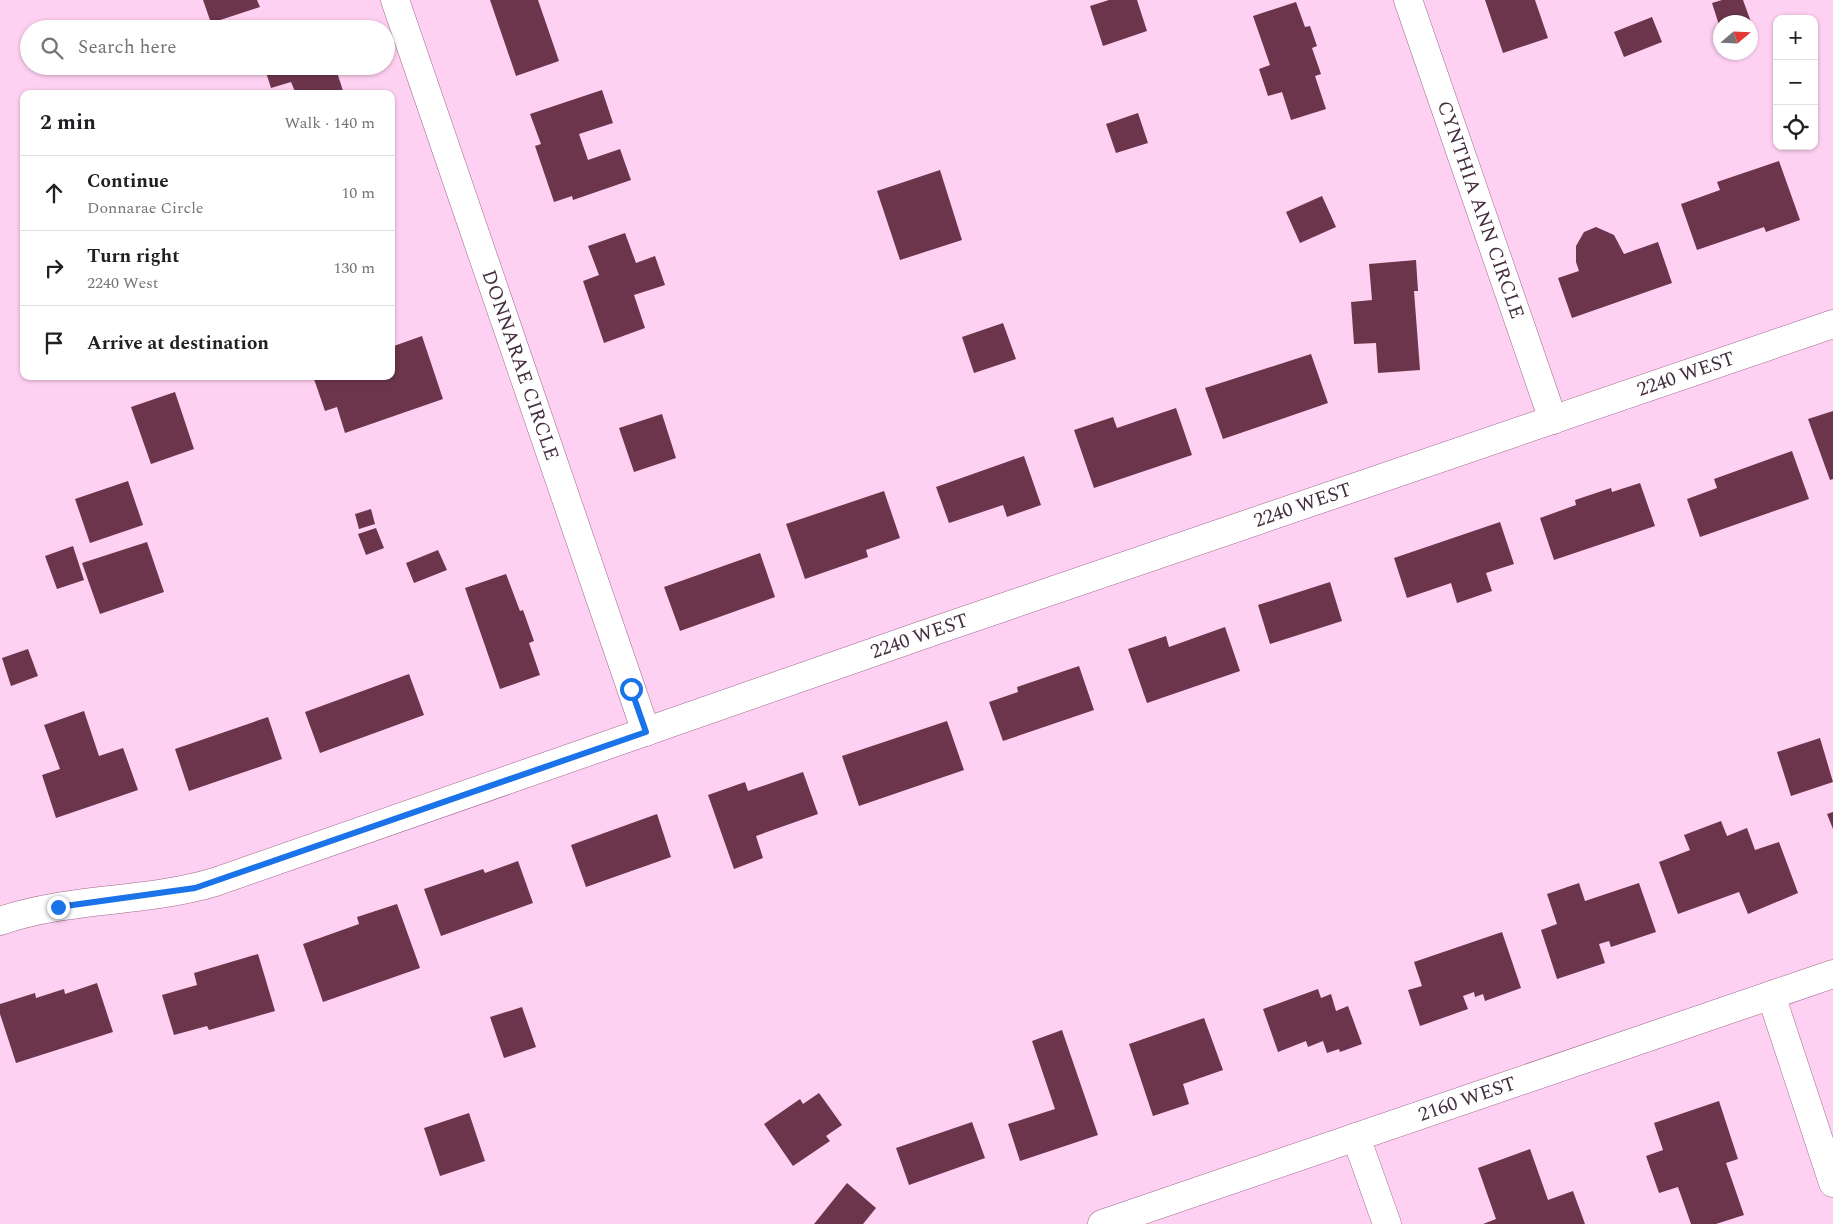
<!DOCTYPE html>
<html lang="en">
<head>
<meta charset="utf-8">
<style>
  :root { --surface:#fff; --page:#f2f2f2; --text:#202124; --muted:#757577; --line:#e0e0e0 }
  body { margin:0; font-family:Spectral,serif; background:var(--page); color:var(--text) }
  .controls { position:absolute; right:15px; top:15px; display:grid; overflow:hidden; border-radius:10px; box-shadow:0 1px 4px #0004 }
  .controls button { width:45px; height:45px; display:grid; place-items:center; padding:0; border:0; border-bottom:1px solid var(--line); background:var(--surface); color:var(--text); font:25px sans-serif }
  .compass { position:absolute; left:1713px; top:15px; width:45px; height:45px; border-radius:50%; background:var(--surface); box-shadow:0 1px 4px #0004; rotate:71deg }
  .stop { position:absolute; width:15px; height:15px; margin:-11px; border:4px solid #1a73e8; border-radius:50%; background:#fff }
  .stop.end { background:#1a73e8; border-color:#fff; box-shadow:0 1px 5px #0008 }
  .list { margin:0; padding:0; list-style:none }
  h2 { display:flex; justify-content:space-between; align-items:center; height:65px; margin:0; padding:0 20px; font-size:21px }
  h2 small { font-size:16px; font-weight:400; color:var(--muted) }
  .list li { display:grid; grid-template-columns:32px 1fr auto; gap:15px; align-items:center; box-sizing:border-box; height:75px; padding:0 20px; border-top:1px solid var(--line) }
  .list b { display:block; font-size:19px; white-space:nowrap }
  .list p { margin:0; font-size:16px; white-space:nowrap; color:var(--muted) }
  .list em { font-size:16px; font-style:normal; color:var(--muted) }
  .icon { flex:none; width:28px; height:28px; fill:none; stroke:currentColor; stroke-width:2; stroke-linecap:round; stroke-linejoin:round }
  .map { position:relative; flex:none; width:1833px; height:1224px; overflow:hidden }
  .search { position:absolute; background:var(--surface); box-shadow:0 1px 4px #0004; left:20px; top:20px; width:375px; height:55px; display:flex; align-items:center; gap:12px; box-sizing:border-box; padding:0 18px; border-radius:28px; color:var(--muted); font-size:19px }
  .panel { position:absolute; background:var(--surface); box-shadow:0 1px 4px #0004; left:20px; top:90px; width:375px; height:290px; border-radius:10px }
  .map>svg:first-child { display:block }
  .building { fill:#6c354b }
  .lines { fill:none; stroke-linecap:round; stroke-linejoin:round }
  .minor-casing { stroke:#9c698f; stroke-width:29 }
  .minor { stroke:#fff; stroke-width:28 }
  .route { stroke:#1a73e8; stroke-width:6 }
  .labels { text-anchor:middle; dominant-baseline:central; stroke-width:5; stroke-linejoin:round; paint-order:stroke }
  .street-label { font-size:20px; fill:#452f3f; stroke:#fce5f5 }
</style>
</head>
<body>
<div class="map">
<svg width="1833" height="1224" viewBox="0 0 1833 1224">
  <rect width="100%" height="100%" fill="#fed0f1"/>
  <path class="building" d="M203 0H257L260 7 211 23Z
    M490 0H538L559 61 516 76Z
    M1109 0H1137L1147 31 1103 46 1090 6Z
    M1485 0H1535L1548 38 1503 53Z
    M1722 0H1743L1751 22H1720V28L1712 3Z
    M1296 2 1305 27 1310 26 1317 46 1312 48 1321 74 1315 76 1326 109 1291 120 1282 92 1268 96 1259 69 1270 65 1253 16Z
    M1652 17 1662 42 1624 57 1614 32Z
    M264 66H335L344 94H296L291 82 271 88Z
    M602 90 613 123 579 134 588 160 620 149 631 180 573 200 572 196 554 202 535 146 541 144 530 114Z
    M1138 113 1148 143 1116 153 1106 124Z
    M1779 161 1800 220 1766 232 1764 227 1697 250 1681 204 1720 190 1717 182Z
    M940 170 962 240 900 260 877 191Z
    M1322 196 1336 227 1300 243 1286 212Z
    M1596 227 1614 235 1624 254 1658 242 1672 283 1572 318 1558 278 1579 271 1576 262V246L1584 232Z
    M625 233 636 263 655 256 665 285 634 295 645 328 604 343 583 281 599 275 588 246Z
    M1416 260 1418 291H1414L1420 370 1378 373 1376 343 1354 344 1351 302 1372 300 1369 264Z
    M1003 323 1016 359 974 373 962 337Z
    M422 336 443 399 345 433 337 407 325 411 314 379 323 376H391V347Z
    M1311 354 1328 403 1223 439 1205 388Z
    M175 392 194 449 151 464 131 407Z
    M1176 408 1192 455 1094 488 1074 430 1113 417 1117 428Z
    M1833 411V479L1830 480 1808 419Z
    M662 414 676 458 634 472 619 428Z
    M1792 451 1809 499 1700 537 1687 499 1717 488 1714 479Z
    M1024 456 1041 505 1007 517 1003 505 949 523 936 487Z
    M128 481 143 525 90 543 75 499Z
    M1640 483 1655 526 1554 560 1540 518 1576 505 1575 500 1611 488 1612 492Z
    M884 491 900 538 866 550 868 557 805 579 786 524Z
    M371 509 375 524 359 529 355 514Z
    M1500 522 1514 564 1486 573 1492 591 1457 603 1451 583 1407 598 1394 558Z
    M376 528 384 548 366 555 358 534Z
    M147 542 164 592 100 614 82 563Z
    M73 546 84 580 57 589 45 556Z
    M438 550 447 570 414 583 406 563Z
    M760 553 775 597 680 631 664 587Z
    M506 574 520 611 523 610 534 641 529 643 540 675 500 689 465 588Z
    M1330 582 1342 621 1270 644 1258 605Z
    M1225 627 1240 671 1147 703 1128 649 1166 636 1169 647Z
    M28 649 38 676 11 686 2 658Z
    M1079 666 1094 710 1003 741 989 702 1018 692 1017 687Z
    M409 674 424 715 320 753 305 712Z
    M84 711 99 756 123 748 138 790 56 818 42 775 60 769 44 725Z
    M268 717 282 759 189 791 175 749Z
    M947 721 964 770 859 806 842 756Z
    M1820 738 1833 782 1791 796 1777 752Z
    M803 772 818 814 756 836 763 858 734 869 708 795 745 782 748 791Z
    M1833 812V829L1827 814Z
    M657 814 671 857 586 887 571 845Z
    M1721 821 1727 836 1747 828 1755 850 1779 842 1798 893 1748 914 1739 892 1678 914 1659 862 1690 850 1684 835Z
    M518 861 533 903 441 936 424 889 483 869 485 873Z
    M1579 883 1585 901 1639 883 1656 932 1611 947 1609 941 1599 944 1605 963 1557 979 1541 930 1557 924 1547 894Z
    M397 904 420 968 323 1002 303 944 359 924 357 917Z
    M1502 932 1521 988 1485 1001 1483 994 1475 997 1474 992 1463 996 1468 1009 1420 1026 1408 990 1422 986 1414 962Z
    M258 954 275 1011 209 1030 207 1026 174 1035 162 995 197 985 194 973Z
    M97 983 113 1032 16 1063 0 1014V1004L35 993 36 998 64 989 65 994Z
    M1318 989 1321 998 1331 994 1336 1011 1348 1006 1362 1044 1340 1052 1339 1049 1327 1053 1323 1041 1308 1047 1306 1041 1278 1052 1263 1009Z
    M522 1007 536 1047 504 1058 490 1017Z
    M1204 1018 1223 1070 1183 1084 1189 1104 1153 1116 1129 1044Z
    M1062 1030 1098 1135 1020 1161 1008 1124 1055 1109 1032 1041Z
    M819 1093 842 1125 826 1136 830 1141 793 1166 764 1124 800 1099 803 1104Z
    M1719 1101 1738 1159 1726 1163 1744 1215 1716 1224H1691L1678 1187 1659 1193 1646 1156 1663 1150 1654 1123Z
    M469 1113 485 1161 440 1176 424 1128Z
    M972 1122 985 1158 909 1185 896 1148Z
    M1530 1149 1548 1200 1573 1191 1585 1224H1483L1496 1219 1478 1168Z
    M847 1183 876 1208 863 1224H814Z"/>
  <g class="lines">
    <g class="minor-casing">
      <g id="minor">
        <path id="s1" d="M395 0 646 732"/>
        <path id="s2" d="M1408 0 1553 420"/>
        <path id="s3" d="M0 921C69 897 145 903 215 882L937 630 1833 324"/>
        <path d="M1771 995 1833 1183"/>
        <path d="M1356 1137 1387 1224"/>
        <path id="s4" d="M1102 1224 1833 974"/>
      </g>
    </g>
    <use href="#minor" class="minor"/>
  </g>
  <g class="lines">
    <path class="route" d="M58 907 195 888 646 732 631 689"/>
  </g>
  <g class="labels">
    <g class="street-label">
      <text stroke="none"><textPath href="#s2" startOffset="222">CYNTHIA ANN CIRCLE</textPath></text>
      <text stroke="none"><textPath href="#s1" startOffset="386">DONNARAE CIRCLE</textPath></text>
      <text stroke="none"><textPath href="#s3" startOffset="1775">2240 WEST</textPath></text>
      <text stroke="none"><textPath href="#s3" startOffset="1370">2240 WEST</textPath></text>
      <text stroke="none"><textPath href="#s3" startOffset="965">2240 WEST</textPath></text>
      <text stroke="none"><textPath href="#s4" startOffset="386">2160 WEST</textPath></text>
    </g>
  </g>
</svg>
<div class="controls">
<button>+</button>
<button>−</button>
<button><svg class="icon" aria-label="locate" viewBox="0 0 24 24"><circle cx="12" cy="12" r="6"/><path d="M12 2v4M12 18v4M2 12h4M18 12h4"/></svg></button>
</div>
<svg class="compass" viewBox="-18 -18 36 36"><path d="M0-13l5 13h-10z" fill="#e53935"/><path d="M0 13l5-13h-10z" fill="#757577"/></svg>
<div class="stop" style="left:631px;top:689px"></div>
<div class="stop end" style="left:58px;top:907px"></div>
<div class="search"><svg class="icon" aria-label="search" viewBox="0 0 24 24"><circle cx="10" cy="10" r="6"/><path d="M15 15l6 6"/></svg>Search here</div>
<section class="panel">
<h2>2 min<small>Walk · 140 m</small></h2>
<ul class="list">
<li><svg class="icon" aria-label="ahead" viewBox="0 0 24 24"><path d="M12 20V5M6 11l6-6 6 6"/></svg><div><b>Continue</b><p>Donnarae Circle</p></div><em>10 m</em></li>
<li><svg class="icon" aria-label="right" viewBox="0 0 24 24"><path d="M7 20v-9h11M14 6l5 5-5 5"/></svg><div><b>Turn right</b><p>2240 West</p></div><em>130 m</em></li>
<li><svg class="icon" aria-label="arrive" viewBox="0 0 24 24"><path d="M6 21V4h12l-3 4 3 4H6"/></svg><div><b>Arrive at destination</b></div></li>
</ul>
</section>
</div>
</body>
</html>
